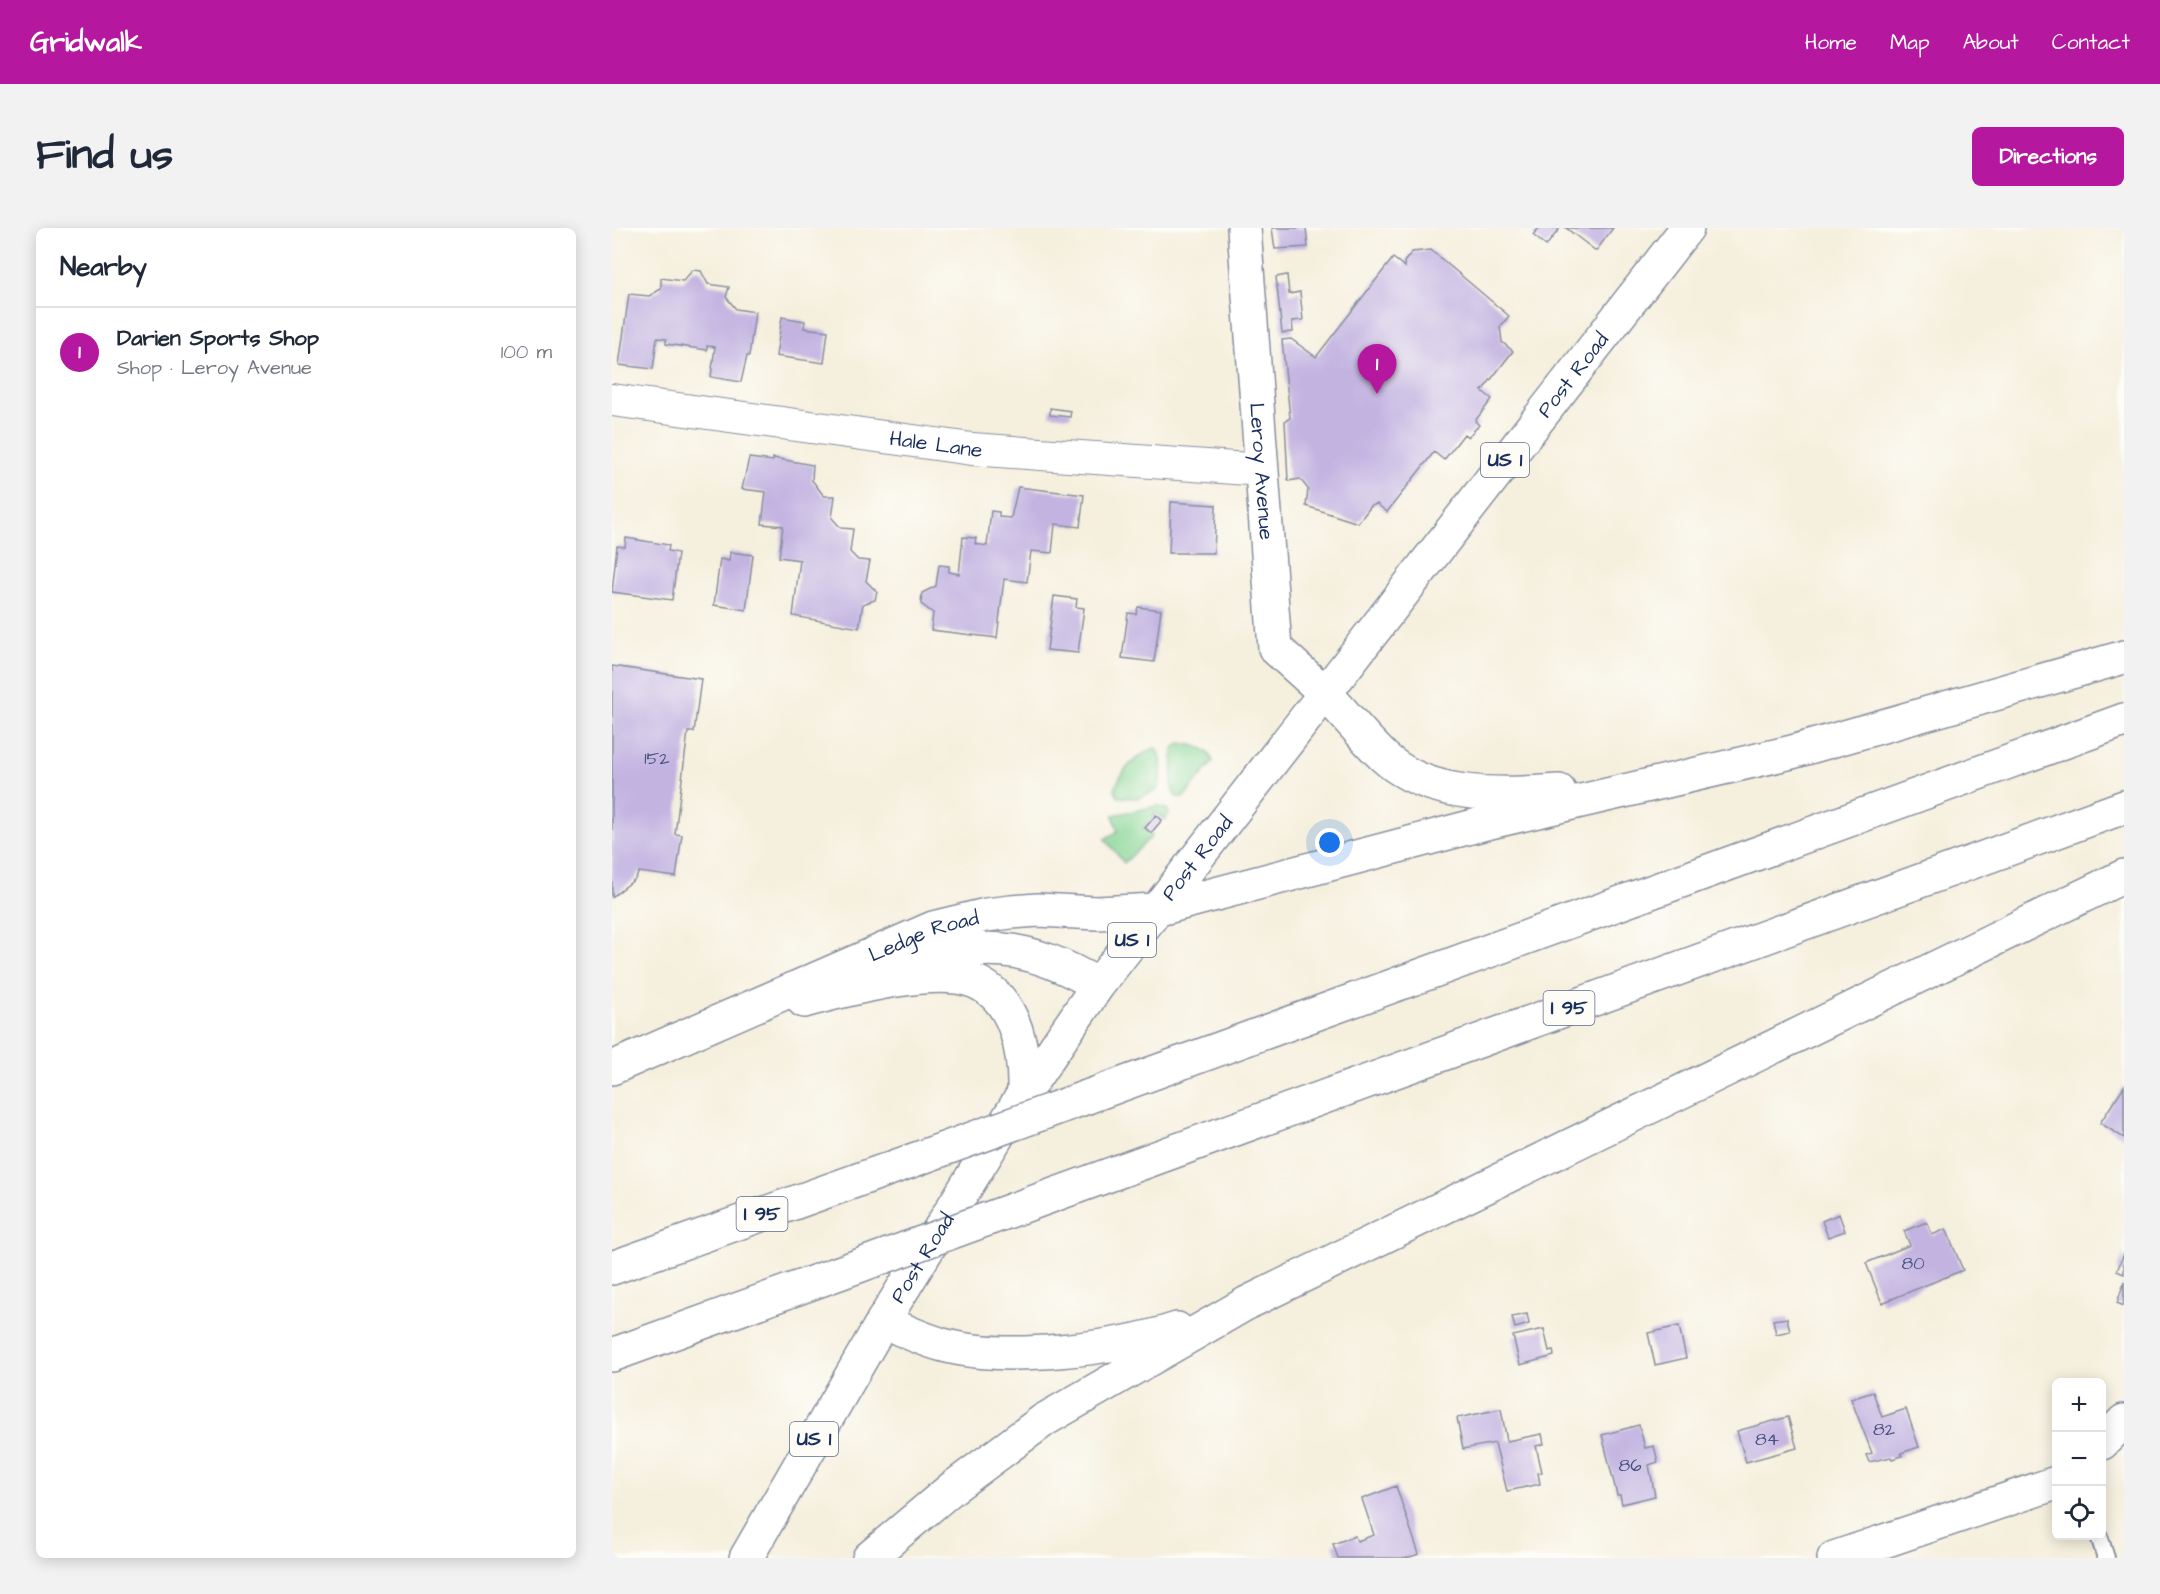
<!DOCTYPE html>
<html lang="en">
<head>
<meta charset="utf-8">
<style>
  :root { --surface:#fff; --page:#f2f2f3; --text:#1f2937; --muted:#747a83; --line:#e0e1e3; --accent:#b5179e }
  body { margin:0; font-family:"Architects Daughter",sans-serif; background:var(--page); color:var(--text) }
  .controls { position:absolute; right:18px; bottom:18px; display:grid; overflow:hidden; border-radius:9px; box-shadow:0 3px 15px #0003 }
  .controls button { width:54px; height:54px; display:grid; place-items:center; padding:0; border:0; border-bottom:2px solid var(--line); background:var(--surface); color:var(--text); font:30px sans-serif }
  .you { position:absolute; left:718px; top:615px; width:21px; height:21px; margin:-15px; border:4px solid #fff; border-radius:50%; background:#1a73e8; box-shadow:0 0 0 9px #1a73e833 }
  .badge { display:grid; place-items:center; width:39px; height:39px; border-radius:50%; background:var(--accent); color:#fff; font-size:20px; font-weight:700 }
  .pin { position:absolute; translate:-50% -50px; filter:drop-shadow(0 2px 3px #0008) }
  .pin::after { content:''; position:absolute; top:32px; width:21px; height:18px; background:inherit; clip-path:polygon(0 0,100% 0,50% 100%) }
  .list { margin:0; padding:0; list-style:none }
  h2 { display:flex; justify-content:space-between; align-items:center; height:78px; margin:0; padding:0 24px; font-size:26px }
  h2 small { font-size:20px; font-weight:400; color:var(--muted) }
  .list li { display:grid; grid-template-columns:39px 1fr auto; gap:18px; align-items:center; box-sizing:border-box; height:90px; padding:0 24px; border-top:2px solid var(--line) }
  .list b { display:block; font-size:22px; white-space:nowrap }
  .list p { margin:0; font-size:20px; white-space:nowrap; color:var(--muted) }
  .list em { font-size:20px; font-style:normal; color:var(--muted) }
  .icon { flex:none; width:33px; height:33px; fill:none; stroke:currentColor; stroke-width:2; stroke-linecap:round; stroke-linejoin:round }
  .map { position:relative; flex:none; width:1512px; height:1330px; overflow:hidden; border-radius:9px }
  header { display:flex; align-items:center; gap:36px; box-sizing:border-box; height:84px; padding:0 30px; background:var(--accent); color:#fff }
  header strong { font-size:28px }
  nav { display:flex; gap:33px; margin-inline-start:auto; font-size:21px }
  .intro { display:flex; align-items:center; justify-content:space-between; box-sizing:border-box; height:144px; padding:0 36px }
  h1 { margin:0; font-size:42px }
  .button { padding:15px 27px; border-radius:9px; background:var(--accent); color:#fff; font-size:21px; font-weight:700 }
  main { display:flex; gap:36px; padding:0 36px }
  aside { flex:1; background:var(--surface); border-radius:9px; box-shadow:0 3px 15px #0003 }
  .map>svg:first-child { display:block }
  .green { fill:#86d594; stroke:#508279; stroke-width:1.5 }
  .building { fill:#c2b3e1 }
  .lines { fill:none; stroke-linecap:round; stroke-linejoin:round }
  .service-casing { stroke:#888f9e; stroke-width:20 }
  .minor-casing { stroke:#888f9e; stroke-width:34 }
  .tertiary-casing { stroke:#888f9e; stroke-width:36 }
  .primary-casing { stroke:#888f9e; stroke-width:36 }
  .motorway-casing { stroke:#888f9e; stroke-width:36 }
  .service { stroke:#fff; stroke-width:16 }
  .minor { stroke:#fff; stroke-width:32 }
  .tertiary { stroke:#fff; stroke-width:33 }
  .primary { stroke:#fff; stroke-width:33 }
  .motorway { stroke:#fff; stroke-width:33 }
  .motorway-bridge-casing { stroke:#888f9e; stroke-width:36; stroke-linecap:butt }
  .motorway-bridge { stroke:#fff; stroke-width:33 }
  .labels { text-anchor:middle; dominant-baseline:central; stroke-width:5; stroke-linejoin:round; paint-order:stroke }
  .number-label { font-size:18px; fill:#45507f }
  .shield { fill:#fdfcf7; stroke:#5f6c8c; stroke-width:1.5 }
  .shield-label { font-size:20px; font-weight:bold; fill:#1b2f5e }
  .street-label { font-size:21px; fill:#1b2f5e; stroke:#fdfcf7 }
</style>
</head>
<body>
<header>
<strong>Gridwalk</strong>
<nav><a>Home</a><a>Map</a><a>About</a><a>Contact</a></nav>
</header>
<div class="intro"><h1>Find us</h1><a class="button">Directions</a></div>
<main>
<aside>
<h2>Nearby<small></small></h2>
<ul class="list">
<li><span class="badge">1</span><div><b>Darien Sports Shop</b><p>Shop · Leroy Avenue</p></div><em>100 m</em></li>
</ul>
</aside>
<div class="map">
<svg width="1512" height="1330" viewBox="0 0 1512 1330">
  <rect width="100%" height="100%" fill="#fdfcf7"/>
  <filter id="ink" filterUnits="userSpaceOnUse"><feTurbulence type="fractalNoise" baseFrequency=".0167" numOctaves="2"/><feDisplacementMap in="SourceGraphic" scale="12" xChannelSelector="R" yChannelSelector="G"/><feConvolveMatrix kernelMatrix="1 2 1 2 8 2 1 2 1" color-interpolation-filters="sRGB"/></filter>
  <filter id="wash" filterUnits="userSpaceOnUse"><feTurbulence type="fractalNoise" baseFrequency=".008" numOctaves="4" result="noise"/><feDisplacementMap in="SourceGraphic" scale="24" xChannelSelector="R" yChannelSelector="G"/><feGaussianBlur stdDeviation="1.35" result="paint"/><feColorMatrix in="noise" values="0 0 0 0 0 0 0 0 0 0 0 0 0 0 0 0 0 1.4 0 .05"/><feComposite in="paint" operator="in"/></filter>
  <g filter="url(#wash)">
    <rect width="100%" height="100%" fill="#f5efdd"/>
    <path class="green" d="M568 515C581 518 597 518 601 534L571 570 563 568 560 560 561 521Z
      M543 520C553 527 550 553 544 563L526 570 506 569 503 561C509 542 525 527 543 520Z
      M546 578 555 581 557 586 553 592 544 585 531 600 540 608 512 635 493 611 506 603 501 587Z"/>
    <g id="blocks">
      <path class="building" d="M660 0H694L696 19 663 21Z
        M927 0H948L934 18 921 7Z
        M954 0H1001L984 23Z
        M819 22 897 88 888 99 890 114 901 123 870 163 880 171 863 193 867 197 856 209 852 206 832 232 822 224 775 284 765 276 759 278 746 295 694 278 696 261 688 251 676 253 673 193 678 190 670 112 679 111 704 129 781 30 793 39 792 34 800 24Z
        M81 42 89 43 96 56 117 59 114 69 124 81 143 84 137 128H135L129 154 99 149 103 119 95 118V122L54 116V111L45 110 41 141 7 137 17 66 37 68 49 61V50L71 53Z
        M675 47 677 66 688 64 691 92 680 93 681 104 670 105 664 49Z
        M170 89 193 93 192 100 216 103 212 135 164 128Z
        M438 180 459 183 458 189 438 187Z
        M137 230 161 233V230L201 237 200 252 212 268H223L220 290 229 300 241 301 238 324 246 332 258 333 254 353 265 364 263 372 251 376 247 400 181 388 188 332 167 329 171 298 150 296 154 264 130 261Z
        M406 259 472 267 468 299 443 296 440 325 419 323 415 354 392 351 385 410 319 402 321 385 309 376 310 365 324 358 327 337 337 338V344L347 346 351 309 364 310 363 316 375 318 379 283 387 284V289L399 290Z
        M559 274 604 277 602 325H557Z
        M14 310 57 317 56 323 66 325 60 372 0 364 5 318 13 319Z
        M118 324 141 327 134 382 102 377 108 331 117 333Z
        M442 368 465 371 464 379 472 380 466 425 435 422Z
        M526 379 549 382 542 434 510 430 516 385 524 386Z
        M0 438 89 451 82 504H76L63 606 70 607 64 649 27 644 23 651 0 669Z
        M544 587 550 592 539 605 533 600Z
        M1512 858V910L1488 895Z
        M1227 986 1233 1003 1216 1009 1210 993Z
        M1315 994 1320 1007 1334 1001 1351 1042 1270 1075 1254 1035 1298 1017 1292 1003Z
        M1512 1025V1046L1505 1043Z
        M1512 1054V1078L1505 1075Z
        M915 1086 917 1096 903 1100 900 1089Z
        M1175 1090 1178 1103 1164 1106 1161 1092Z
        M1067 1098 1074 1130 1043 1137 1036 1105Z
        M932 1101 937 1123 941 1122 942 1128 908 1137 901 1108Z
        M1261 1164 1270 1189 1294 1181 1307 1219 1289 1225 1290 1228 1280 1231 1279 1229 1257 1234 1254 1227 1260 1225 1239 1171Z
        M889 1181 895 1213 930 1206 932 1216 924 1218 930 1244 926 1245 928 1256 895 1263 883 1215 851 1221 845 1190Z
        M1176 1189 1185 1220 1134 1234 1125 1203Z
        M1027 1197 1033 1220 1042 1218 1046 1234 1037 1237 1043 1268 1010 1276 1008 1267H1005L990 1207Z
        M784 1258 807 1326 795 1330H726L721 1316 743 1308 745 1313 762 1307 750 1271Z"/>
    </g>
  </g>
  <g filter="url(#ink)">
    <use href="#blocks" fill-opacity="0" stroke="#888f9e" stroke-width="1.5"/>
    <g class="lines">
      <g class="service-casing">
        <path id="service" d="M1487 1308 1494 1330"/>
      </g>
      <g class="minor-casing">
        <g id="minor">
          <path id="s1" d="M0 172 360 221 650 242"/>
        </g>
      </g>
      <g class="tertiary-casing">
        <g id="tertiary">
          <path id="s2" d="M632 0 663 420 713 465"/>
          <path d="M1490 1215 1512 1193"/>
          <path d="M1222 1330 1444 1255"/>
        </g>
      </g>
      <g class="primary-casing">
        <g id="primary">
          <path d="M292 740C369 711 414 715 486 757"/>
          <path d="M192 773C233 762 325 737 364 754 405 772 413 826 412 865"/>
          <path id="s3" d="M0 840 321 700 374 687 399 684 426 682 485 685 543 682"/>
          <path id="s4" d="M134 1330 271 1093 412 865 486 757 1075 0"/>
        </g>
      </g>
      <g class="motorway-casing">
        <path id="motorway" d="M713 465C733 486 751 509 772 529 818 571 889 567 947 563
          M543 682 870 596 1180 524 1512 429
          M475 869 1512 492
          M403 981 1512 579
          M0 1040 299 933
          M271 1093C290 1102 310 1111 331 1117 393 1134 504 1121 565 1101
          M0 1127 227 1045
          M257 1330 339 1261 432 1192 635 1075 1512 648"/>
      </g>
      <use href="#service" class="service"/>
      <use href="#minor" class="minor"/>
      <use href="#tertiary" class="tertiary"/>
      <use href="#primary" class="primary"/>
      <use href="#motorway" class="motorway"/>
      <g class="motorway-bridge-casing">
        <path id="motorway-bridge" d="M299 933 475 869
          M227 1045 403 981"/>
      </g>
      <use href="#motorway-bridge" class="motorway-bridge"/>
    </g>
  </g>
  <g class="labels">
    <g class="number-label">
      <text x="45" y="530">152</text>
      <text x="1301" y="1035">80</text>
      <text x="1272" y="1201">82</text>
      <text x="1155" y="1211">84</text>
      <text x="1018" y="1237">86</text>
    </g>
    <g class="shield">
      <rect x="869" y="215" width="48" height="34" rx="4.5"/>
      <rect x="496" y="695" width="48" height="34" rx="4.5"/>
      <rect x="931.5" y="763" width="51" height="34" rx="4.5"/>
      <rect x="124.5" y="969" width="51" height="34" rx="4.5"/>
      <rect x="178" y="1194" width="48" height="34" rx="4.5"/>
    </g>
    <g class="shield-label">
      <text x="893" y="232">US 1</text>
      <text x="520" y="712">US 1</text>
      <text x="957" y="780">I 95</text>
      <text x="150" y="986">I 95</text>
      <text x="202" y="1211">US 1</text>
    </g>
    <g class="street-label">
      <text stroke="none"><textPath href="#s4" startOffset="1446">Post Road</textPath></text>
      <text stroke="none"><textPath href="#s1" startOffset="327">Hale Lane</textPath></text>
      <text stroke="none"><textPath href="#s2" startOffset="244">Leroy Avenue</textPath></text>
      <text stroke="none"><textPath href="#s4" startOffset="834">Post Road</textPath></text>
      <text stroke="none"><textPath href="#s3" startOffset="339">Ledge Road</textPath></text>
      <text stroke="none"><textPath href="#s4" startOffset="348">Post Road</textPath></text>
    </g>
  </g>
</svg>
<div class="controls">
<button>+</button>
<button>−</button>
<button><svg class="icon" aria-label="locate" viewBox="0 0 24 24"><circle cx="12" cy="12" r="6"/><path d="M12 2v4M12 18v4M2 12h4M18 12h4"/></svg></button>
</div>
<div class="you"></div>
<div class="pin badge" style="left:765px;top:166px">1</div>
</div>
</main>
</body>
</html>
